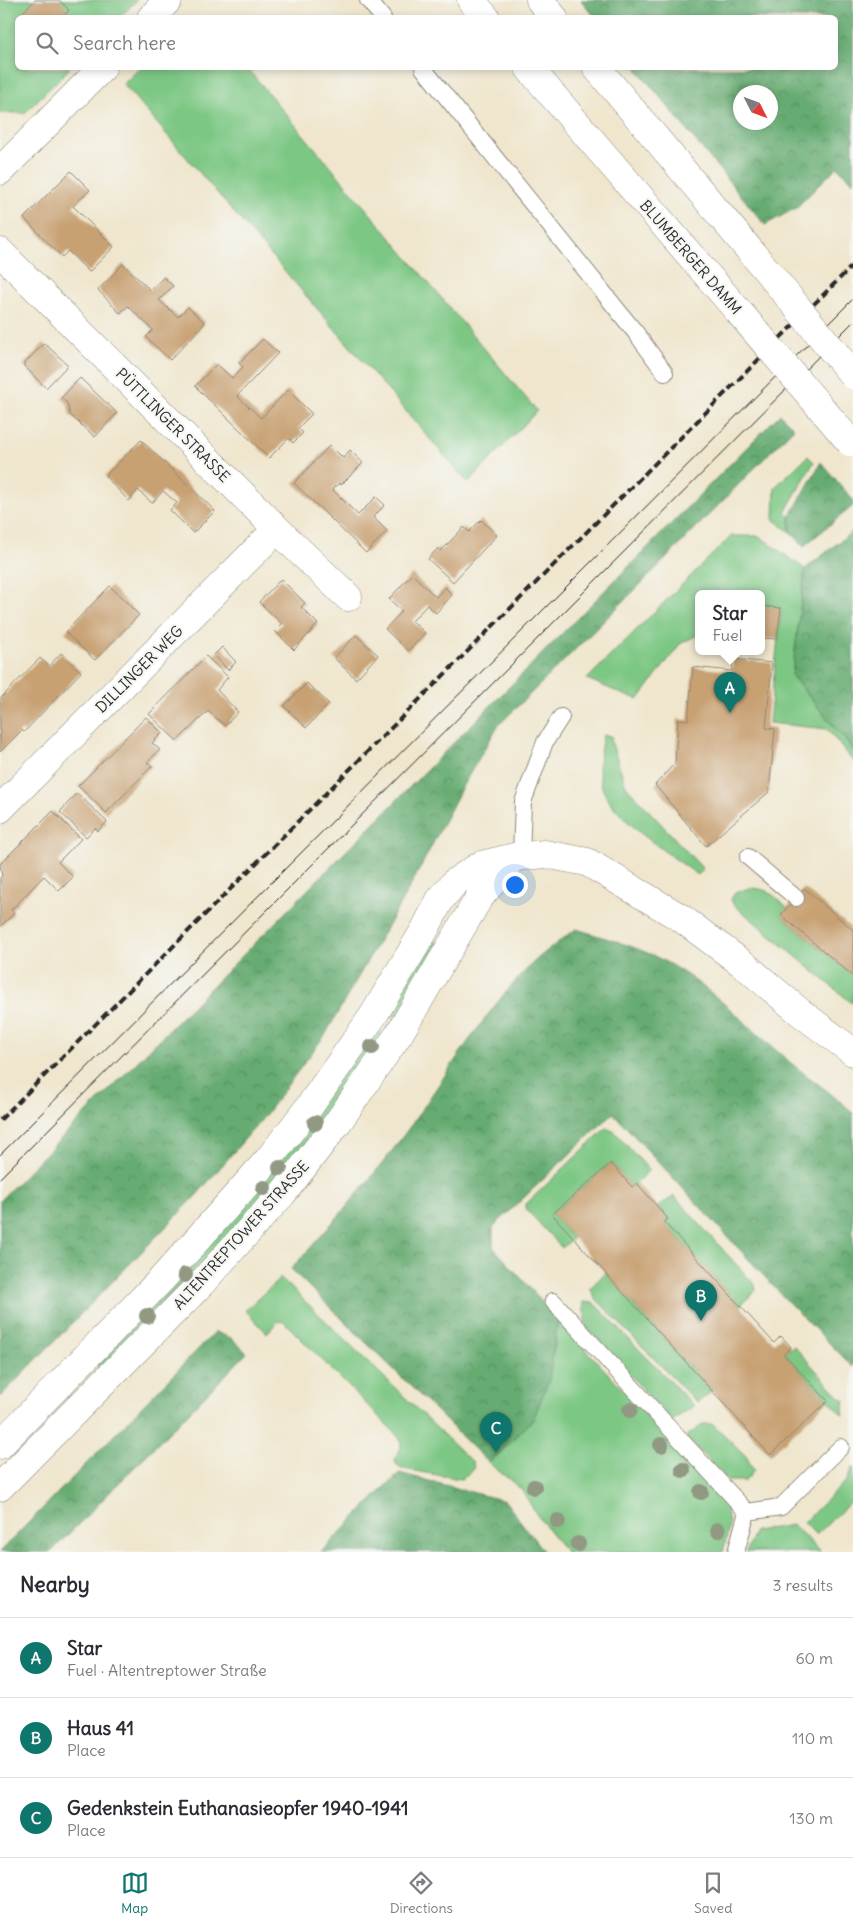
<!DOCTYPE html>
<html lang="en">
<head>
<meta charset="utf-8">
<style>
  :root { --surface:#fff; --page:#f7f7f7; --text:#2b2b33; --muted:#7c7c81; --line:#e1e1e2; --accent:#0f766e }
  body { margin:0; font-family:Delius,sans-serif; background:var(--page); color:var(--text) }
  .compass { position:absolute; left:733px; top:85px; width:45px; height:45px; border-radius:50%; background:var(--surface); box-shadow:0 2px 8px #0003; rotate:132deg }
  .you { position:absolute; left:514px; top:884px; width:18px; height:18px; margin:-12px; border:4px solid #fff; border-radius:50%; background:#1a73e8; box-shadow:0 0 0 8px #1a73e833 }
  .badge { display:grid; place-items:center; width:32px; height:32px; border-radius:50%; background:var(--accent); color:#fff; font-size:16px; font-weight:700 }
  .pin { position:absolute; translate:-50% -41px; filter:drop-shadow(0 1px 2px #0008) }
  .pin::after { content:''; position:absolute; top:26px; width:18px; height:15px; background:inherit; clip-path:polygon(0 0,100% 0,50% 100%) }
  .popup { position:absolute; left:695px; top:590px; width:70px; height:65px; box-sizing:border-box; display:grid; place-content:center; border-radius:8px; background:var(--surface); filter:drop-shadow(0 1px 4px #0005); font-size:16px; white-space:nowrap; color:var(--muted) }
  .popup b { font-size:19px; color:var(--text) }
  .popup::after { content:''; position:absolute; left:50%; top:100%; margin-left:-10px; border:10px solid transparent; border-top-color:var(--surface) }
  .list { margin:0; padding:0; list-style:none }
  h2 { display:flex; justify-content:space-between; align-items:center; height:65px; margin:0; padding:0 20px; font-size:21px }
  h2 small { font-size:16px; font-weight:400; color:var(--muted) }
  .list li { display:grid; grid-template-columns:32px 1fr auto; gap:15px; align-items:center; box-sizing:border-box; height:80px; padding:0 20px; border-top:1px solid var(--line) }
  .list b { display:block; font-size:19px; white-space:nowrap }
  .list p { margin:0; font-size:16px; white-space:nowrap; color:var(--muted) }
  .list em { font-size:16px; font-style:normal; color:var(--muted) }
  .icon { flex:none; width:28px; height:28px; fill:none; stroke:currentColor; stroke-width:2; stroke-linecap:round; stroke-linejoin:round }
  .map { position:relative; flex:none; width:853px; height:1552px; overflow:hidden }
  .search { position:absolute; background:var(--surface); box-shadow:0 2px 8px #0003; left:15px; right:15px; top:15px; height:55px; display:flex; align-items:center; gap:12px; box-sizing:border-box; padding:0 18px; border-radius:8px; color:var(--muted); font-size:19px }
  .sheet { height:305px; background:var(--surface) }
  nav { display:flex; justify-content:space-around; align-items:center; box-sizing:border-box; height:70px; border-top:1px solid var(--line); background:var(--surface); font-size:14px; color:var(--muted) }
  nav a { display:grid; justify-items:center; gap:2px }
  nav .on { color:var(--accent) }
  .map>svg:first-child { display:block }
  .green { fill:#7dc784; stroke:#547958 }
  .forest { fill:url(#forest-crowns); stroke:#486c4e; fill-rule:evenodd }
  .building { fill:#c8a173 }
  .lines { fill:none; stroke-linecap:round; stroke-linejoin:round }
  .lane-casing { stroke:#8d887c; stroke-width:18 }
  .street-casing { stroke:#8d887c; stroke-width:29 }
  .secondary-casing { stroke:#8d887c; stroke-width:29 }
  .lane { stroke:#fff; stroke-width:16 }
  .street { stroke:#fff; stroke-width:28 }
  .secondary { stroke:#fff; stroke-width:28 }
  .tram { stroke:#2b2b2b; stroke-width:1 }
  .rail { stroke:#2b2b2b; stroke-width:4; stroke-dasharray:8 4; stroke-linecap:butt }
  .secondary-bridge-casing { stroke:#8d887c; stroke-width:29; stroke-linecap:butt }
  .secondary-bridge { stroke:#fff; stroke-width:28 }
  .tree { fill:#919983 }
  .labels { text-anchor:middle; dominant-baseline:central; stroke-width:4.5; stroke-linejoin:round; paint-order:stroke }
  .street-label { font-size:15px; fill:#2b2b2b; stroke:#f6f6f2 }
</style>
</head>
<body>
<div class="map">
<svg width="853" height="1552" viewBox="0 0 853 1552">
  <defs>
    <pattern id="forest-crowns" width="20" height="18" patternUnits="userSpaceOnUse" patternTransform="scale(1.25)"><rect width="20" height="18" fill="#66ac72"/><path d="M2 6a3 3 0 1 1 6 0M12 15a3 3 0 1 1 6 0" fill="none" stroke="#548c5e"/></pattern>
  </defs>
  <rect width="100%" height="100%" fill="#f6f6f2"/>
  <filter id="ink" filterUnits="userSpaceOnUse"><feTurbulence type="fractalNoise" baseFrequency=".02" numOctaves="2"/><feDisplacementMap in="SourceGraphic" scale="10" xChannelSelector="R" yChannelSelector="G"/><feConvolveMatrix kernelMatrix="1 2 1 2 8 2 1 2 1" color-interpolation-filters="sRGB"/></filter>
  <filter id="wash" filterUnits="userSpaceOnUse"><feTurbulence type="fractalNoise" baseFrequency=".0096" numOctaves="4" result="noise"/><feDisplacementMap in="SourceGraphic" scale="20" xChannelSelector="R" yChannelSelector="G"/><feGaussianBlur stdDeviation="1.12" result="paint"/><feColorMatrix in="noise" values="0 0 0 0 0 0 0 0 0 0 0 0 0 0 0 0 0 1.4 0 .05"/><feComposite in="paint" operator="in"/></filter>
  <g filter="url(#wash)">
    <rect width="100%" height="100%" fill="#efe6cd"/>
    <path class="green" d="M0 0H137L120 17 18 18V68H70L25 113H0Z
      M140 68H247L537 411 468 483 123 84Z
      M808 456 814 462 785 512 790 517V532L774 520 775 487Z
      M731 536H759L805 569 792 676 853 750V761L827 729 769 723 781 609 761 606V594H699V634L680 644 639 699 627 696 587 679Z
      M603 735 612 736 611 741 626 786 703 869 698 875C671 855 609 817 601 784 597 767 600 752 603 735Z
      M749 888C769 888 773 895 787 908L781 915 853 976V1004L733 904 731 899 735 893Z
      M431 939 440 945 398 1018 388 1013Z
      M377 1030 386 1036 269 1193 101 1368 97 1365V1362Z
      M606 1128 615 1132 649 1170 632 1187 611 1163 552 1214 573 1238 562 1248 525 1208 526 1204Z
      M674 1196 755 1285 756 1290 740 1306 664 1222 668 1219 658 1207Z
      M605 1273 712 1391 697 1403 596 1299 590 1288Z
      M281 1278 473 1463 474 1469 461 1479 403 1469 396 1464 395 1458 401 1448 400 1438 284 1322 278 1321 267 1333 245 1310Z
      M583 1302 594 1303 694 1406 672 1421 586 1327Z
      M558 1319 726 1502 729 1527 723 1552H566L537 1515 521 1489 489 1463 515 1439 554 1349Z
      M794 1346 840 1397 845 1400 843 1415 784 1354Z
      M704 1424H713L746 1456 754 1471 745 1481H729L685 1437Z
      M853 1466V1500L816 1535 804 1522 847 1480Z
      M793 1525 821 1552H746L755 1531Z"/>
    <path class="forest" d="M581 0H853V182L837 167 796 208 765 225 636 68H836V18L595 17ZM740 92H770V122H740Z
      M780 414 794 428 641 584 498 726 462 787 416 876 325 1035 263 1118 195 1197 0 1397V1200Z
      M821 462 853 500V506L804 546 790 532V517Z
      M853 531V750L792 676 805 569Z
      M576 929C602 937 628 944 652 955 706 980 746 1026 791 1063 811 1080 834 1094 853 1113V1367L790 1304 613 1113 493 1227V1247L558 1319 549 1380 533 1420 489 1463 291 1269C327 1230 362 1190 395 1147 438 1090 472 1028 521 975 537 957 557 943 576 929Z
      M215 1332 231 1338 247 1353 51 1552H0Z
      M399 1473 505 1501 544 1552H321Z"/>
    <g id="blocks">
      <path class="building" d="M35 0H59L69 10 62 18H17Z
        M71 171 90 190 73 206 114 247 89 272 68 251 62 257 24 218Z
        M123 264 150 290 164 277 173 286 159 300 178 317 188 307 205 323 170 360 146 337 153 330 128 306 120 313 98 290Z
        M263 339 278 353 237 396 261 418 288 390 312 414 298 428 303 433 293 443 289 438 269 458 195 386 217 364 232 378 243 367 239 363Z
        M44 343 68 365 46 388 23 365Z
        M80 378 117 413 95 437 70 415 67 403 61 398Z
        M141 440 215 511 193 533 170 510 177 503 163 491 152 503 138 490 129 501 105 476Z
        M330 445 343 458 350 450 363 463 341 485 339 483 332 489 358 515 376 497 385 505 373 517 387 531 366 553 294 483Z
        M481 520 497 535 453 582 428 559 438 548 441 551 464 527 469 532Z
        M412 574 436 597 445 587 452 595 436 613 427 605 412 621 425 633 408 651 385 629 402 611 389 599Z
        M281 579 305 603 301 607 318 624 294 650 275 631 282 624 259 602Z
        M110 586 139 615 95 660 65 632Z
        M761 606 781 608 777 639 761 638Z
        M356 635 378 655 356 679 334 658Z
        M222 647 236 662 228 670 214 655Z
        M61 653 81 672 24 732 22 730 0 752V699L40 658 49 666Z
        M206 656 228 677 217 690 238 712 225 726 208 711 177 741 149 714Z
        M733 659 772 663 766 728 775 729 769 792 706 846 655 785 675 763 678 719 688 720 693 667 732 671Z
        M307 683 329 704 306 728 284 706Z
        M146 717 162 733 152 743 160 750 147 762 152 766 106 813 78 786Z
        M77 793 107 822 98 831 95 828 86 837 60 812Z
        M53 811 81 839 58 862 73 877 59 891 44 876 11 910 14 913 0 927V878L2 876 0 864Z
        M804 888 853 930V976L781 915Z
        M611 1163 632 1187 637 1183 668 1219 664 1222 774 1343 781 1336 791 1347 784 1354 828 1401 770 1455 552 1214Z"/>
    </g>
  </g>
  <g filter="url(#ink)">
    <use href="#blocks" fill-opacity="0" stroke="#8d887c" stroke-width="1"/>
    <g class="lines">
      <g class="lane-casing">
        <path id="lane" d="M368 0 383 18
          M423 68 636 333 665 373
          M521 856 523 802 545 742 561 717
          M748 857 796 898
          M553 1301 747 1512
          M747 1512 781 1507 841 1447
          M736 1552 747 1512"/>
      </g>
      <g class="street-casing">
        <path id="street" d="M151 18 168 0
          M0 171 102 68
          M0 252 289 541 348 597
          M0 809 277 529"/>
      </g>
      <g class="secondary-casing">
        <path id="secondary" d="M471 0 486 18
          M540 0 554 18
          M529 68 739 312
          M597 68 773 278
          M0 1445 162 1279 268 1160 309 1107 373 1016 424 931 440 900 455 882 481 865 514 857 545 854 587 862 681 918 743 964 801 1013 853 1052
          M0 1487 196 1289 283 1193 338 1122 399 1034 479 898 514 857"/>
      </g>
      <use href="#lane" class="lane"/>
      <use href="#street" class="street"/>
      <use href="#secondary" class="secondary"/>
      <path class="tram" d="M0 1155 853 299
        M0 1178 853 322"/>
      <path class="rail" d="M0 1120 853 265"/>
      <g class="secondary-bridge-casing">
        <path id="secondary-bridge" d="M773 278 853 375
          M739 312 850 442"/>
      </g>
      <use href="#secondary-bridge" class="secondary-bridge"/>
    </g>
    <g class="tree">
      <circle cx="372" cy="1047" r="8"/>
      <circle cx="315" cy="1123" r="8"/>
      <circle cx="280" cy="1168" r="8"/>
      <circle cx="264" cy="1188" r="8"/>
      <circle cx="185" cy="1275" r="8"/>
      <circle cx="147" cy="1316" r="8"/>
      <circle cx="630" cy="1410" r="8"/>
      <circle cx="661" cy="1445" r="8"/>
      <circle cx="683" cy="1470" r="8"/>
      <circle cx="534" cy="1487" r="8"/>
      <circle cx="701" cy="1492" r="8"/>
      <circle cx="558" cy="1521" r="8"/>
      <circle cx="718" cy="1530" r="8"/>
      <circle cx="578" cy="1544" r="8"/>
    </g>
  </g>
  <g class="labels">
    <g class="street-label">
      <text transform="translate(691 257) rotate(49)">BLUMBERGER DAMM</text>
      <text transform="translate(173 425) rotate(45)">PÜTTLINGER STRASSE</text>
      <text transform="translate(139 669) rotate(-45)">DILLINGER WEG</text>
      <text transform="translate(241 1235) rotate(-48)">ALTENTREPTOWER STRASSE</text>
    </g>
  </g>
</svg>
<svg class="compass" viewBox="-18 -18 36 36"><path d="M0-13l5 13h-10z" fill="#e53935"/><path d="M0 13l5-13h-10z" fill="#7c7c81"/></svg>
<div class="you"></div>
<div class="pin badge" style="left:730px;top:713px">A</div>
<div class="popup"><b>Star</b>Fuel</div>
<div class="pin badge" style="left:701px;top:1321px">B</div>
<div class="pin badge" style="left:496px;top:1453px">C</div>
<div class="search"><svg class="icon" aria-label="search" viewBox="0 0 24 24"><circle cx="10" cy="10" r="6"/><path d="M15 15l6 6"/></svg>Search here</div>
</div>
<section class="sheet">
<h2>Nearby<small>3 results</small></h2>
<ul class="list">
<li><span class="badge">A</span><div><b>Star</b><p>Fuel · Altentreptower Straße</p></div><em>60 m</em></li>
<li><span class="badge">B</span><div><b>Haus 41</b><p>Place</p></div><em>110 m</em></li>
<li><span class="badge">C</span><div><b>Gedenkstein Euthanasieopfer 1940-1941</b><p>Place</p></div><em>130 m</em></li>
</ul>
</section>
<nav>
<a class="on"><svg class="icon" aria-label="map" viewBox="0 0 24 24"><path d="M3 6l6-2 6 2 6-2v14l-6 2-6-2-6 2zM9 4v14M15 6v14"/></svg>Map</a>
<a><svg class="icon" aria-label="directions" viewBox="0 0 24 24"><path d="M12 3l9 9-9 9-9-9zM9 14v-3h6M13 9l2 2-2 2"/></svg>Directions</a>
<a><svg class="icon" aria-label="saved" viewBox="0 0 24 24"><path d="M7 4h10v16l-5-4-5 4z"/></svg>Saved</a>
</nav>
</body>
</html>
